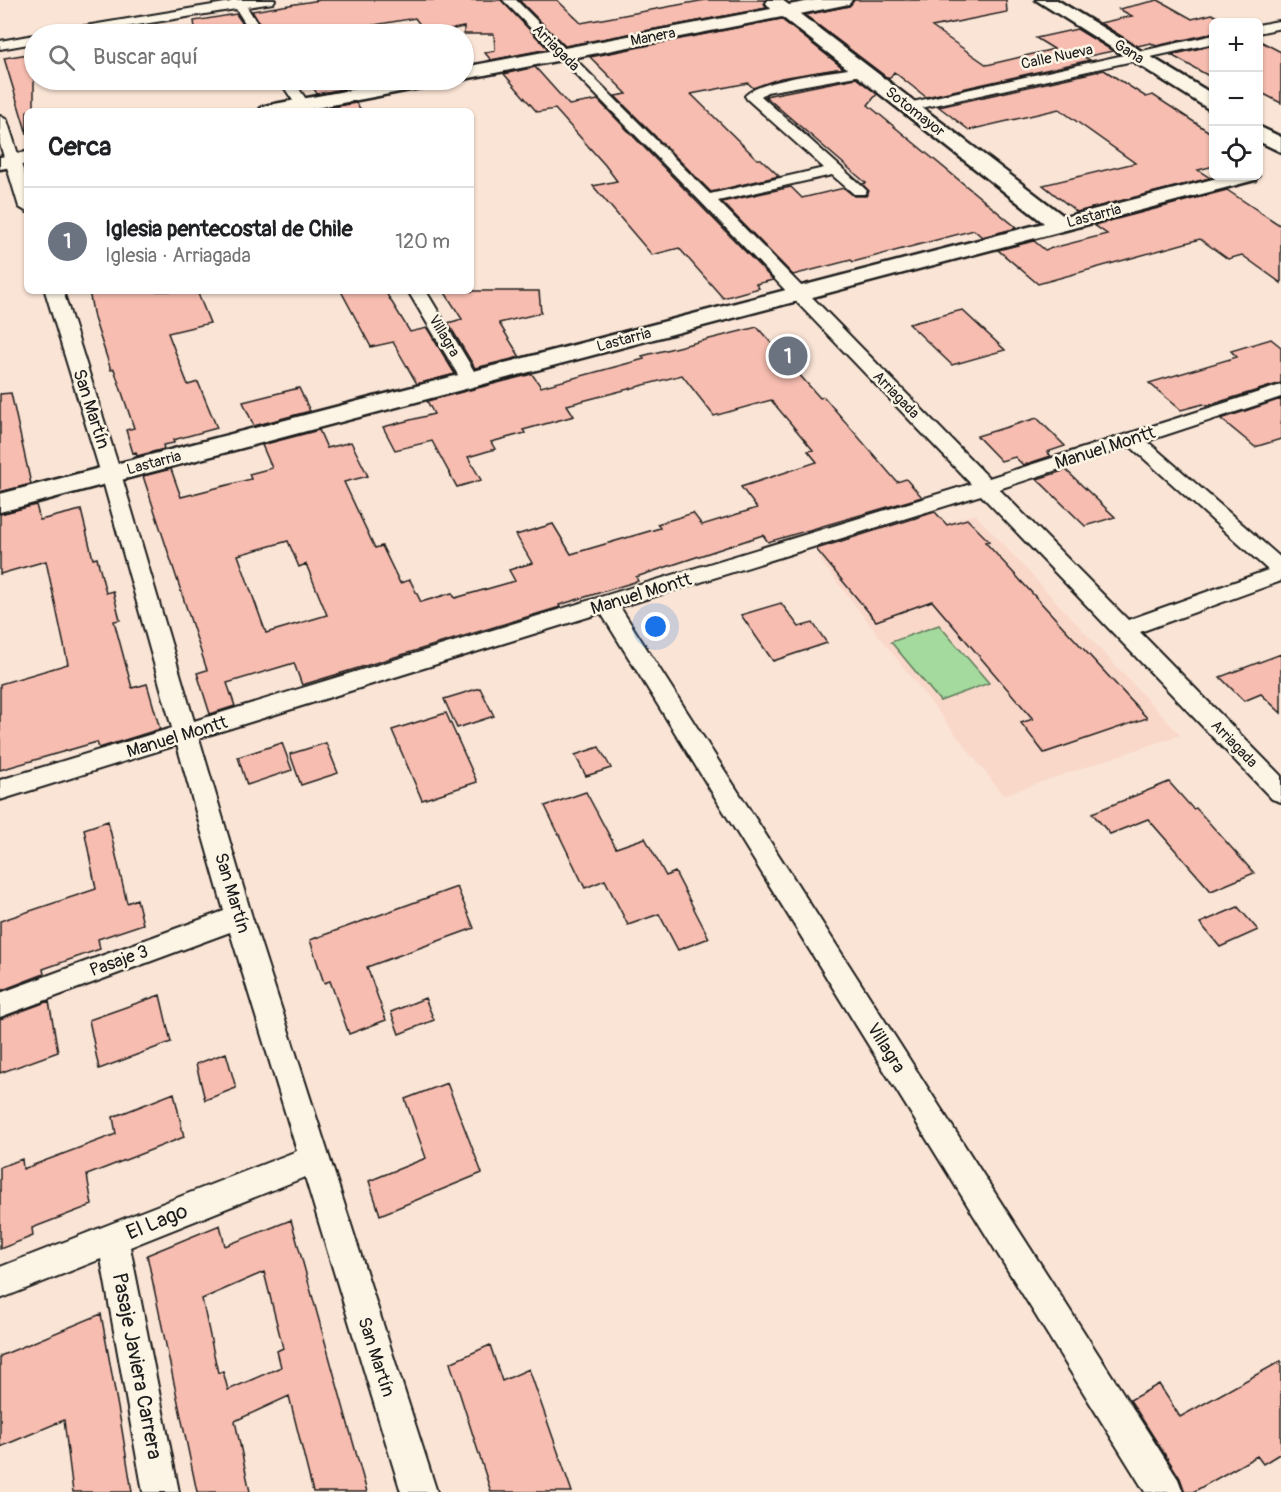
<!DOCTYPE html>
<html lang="es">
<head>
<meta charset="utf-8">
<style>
  :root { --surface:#fff; --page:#f2f2f2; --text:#202124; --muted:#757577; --line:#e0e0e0; --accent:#1c1c1c }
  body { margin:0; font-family:Pangolin,sans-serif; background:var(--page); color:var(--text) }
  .controls { position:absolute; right:18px; top:18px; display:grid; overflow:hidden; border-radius:9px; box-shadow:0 2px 4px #0004 }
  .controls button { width:54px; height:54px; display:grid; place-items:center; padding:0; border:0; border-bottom:2px solid var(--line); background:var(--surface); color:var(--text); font:30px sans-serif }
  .you { position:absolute; left:656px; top:627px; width:21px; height:21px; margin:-15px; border:4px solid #fff; border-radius:50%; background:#1a73e8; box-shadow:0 0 0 9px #1a73e833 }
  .badge { display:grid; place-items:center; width:39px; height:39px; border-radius:50%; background:var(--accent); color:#fff; font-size:20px; font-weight:700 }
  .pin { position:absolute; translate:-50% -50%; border:3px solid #fff; box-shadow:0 2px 6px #0006 }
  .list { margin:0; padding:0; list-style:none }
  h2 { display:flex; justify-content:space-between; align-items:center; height:78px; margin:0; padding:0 24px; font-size:26px }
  h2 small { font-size:20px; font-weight:400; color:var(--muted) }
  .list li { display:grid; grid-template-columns:39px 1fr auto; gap:18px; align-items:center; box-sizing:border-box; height:108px; padding:0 24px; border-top:2px solid var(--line) }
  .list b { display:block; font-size:22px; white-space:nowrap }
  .list p { margin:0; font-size:20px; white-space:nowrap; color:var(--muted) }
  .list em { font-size:20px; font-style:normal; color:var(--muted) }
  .icon { flex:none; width:33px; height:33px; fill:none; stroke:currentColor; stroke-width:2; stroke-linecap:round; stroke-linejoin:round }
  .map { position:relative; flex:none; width:1281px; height:1492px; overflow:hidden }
  .search { position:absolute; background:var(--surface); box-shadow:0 2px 4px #0004; left:24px; top:24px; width:450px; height:66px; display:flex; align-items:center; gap:15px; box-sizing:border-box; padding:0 21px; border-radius:33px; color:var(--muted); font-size:22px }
  .panel { position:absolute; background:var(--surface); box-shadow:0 2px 4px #0004; left:24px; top:108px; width:450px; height:186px; border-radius:9px }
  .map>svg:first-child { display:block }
  .built { fill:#f9d8ca }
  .green { fill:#a4da9d; stroke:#607b5c; stroke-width:1.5 }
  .building { fill:#f7bdb0; stroke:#1c1c1c; stroke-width:1.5; fill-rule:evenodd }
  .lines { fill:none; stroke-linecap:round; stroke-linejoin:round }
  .street-casing { stroke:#1c1c1c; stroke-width:4 }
  .secondary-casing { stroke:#1c1c1c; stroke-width:5 }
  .street { fill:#fcf5e5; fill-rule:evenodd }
  .secondary { fill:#fcf5e5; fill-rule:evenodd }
  .labels { text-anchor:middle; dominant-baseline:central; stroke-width:5; stroke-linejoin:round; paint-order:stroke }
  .far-street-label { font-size:15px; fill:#1c1c1c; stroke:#fcf5e5 }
  .street-label { font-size:18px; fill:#1c1c1c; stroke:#fcf5e5 }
  .near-street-label { font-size:21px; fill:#1c1c1c; stroke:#fcf5e5 }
</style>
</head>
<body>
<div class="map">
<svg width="1281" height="1492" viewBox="0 0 1281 1492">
  <rect width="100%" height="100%" fill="#fae4d5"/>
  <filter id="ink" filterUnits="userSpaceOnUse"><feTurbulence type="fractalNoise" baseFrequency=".0167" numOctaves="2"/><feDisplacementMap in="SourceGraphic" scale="12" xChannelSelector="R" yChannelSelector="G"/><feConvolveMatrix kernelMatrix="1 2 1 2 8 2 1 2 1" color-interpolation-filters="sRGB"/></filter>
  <g filter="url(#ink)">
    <path class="built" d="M975 514 1180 735 1003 795 819 559Z"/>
    <path class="green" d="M939 625 989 683 940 701 891 642Z"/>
    <path class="building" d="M320 0H501L548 49 491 60 485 53 495 51 494 34H464V27L427 34 415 18 351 29 354 34H266L252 11Z
      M519 0H557L581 23 705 0H765L764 3 767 8 565 46Z
      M854 0H1006L1007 12 932 27 987 65 1054 49 1036 38 1077 29 1113 51 1084 57 1090 60 926 97 894 72 889 79 805 15 849 6Z
      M1158 0 1192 19 1212 14 1227 22H1214V33L1156 46 1151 43 1137 46 1100 23 1132 16 1119 9Z
      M236 14 250 34H196L194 21Z
      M781 19 843 68 781 78 753 88 748 83 691 94 757 159H761L779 176 711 192 615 96 627 94 590 57Z
      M1258 40 1281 52V103L1258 91Z
      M1214 45V74L1207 75 1171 55Z
      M34 53V111H27V134L4 58Z
      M535 67 569 105 598 100 773 280 756 284 759 288 723 298 679 248 652 255 593 186 617 181 605 165 555 109 537 112 504 74Z
      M1104 70 1146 97 1153 95 1214 135V166L1198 170 1210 178 1077 212 1043 185 1135 163 1059 109 969 130 939 107Z
      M856 78 877 94 868 105 1017 228 982 237 974 230 853 262 851 260 793 275 722 202 791 187 802 198 844 188 854 196H866L869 191 862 184 866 183 765 96Z
      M341 80 347 88 317 94 312 85Z
      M356 103 362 111H328L327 108Z
      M1227 190 1281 226V283L1242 255 1228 259 1200 239 1038 284 998 250 1034 241 1045 250 1107 234 1094 225Z
      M89 291H197L210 323 168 333 188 385 198 382 217 428 173 440 174 443 163 445 164 449 137 456 136 452 133 453 126 430 134 428 114 369 111 370 94 318Z
      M341 291H385L410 332 427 328 455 374 417 384 393 342 371 347Z
      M444 291H539L541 313 499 323 520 357 475 368 448 323 462 319Z
      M962 310 1005 350 952 365 909 324Z
      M757 327 820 398 824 397 897 482 906 479 922 497 768 542 763 535 636 577 638 581 559 605 560 607 302 685 294 663 227 683 235 706 210 714 197 673 207 670 143 476 171 469 181 497 251 479 249 474 272 468 262 445 319 430 327 448 351 442 368 476 344 482 375 548 382 546 400 583 410 580 421 602 452 593 455 598 515 581 509 570 532 563 516 535 553 524 571 554 660 528 657 524 693 513 702 525 757 508 741 487 817 462 808 451 813 450 771 400 714 416 682 375 567 405 574 416 523 430 525 433 491 442 495 449 468 457 481 480 457 487 432 441 395 450 383 427 434 414 427 401 532 374 541 387 644 359 642 356ZM288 541 299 567 306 564 327 615 266 633 238 555Z
      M1271 339 1281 347V383L1206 406 1203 404 1181 410 1149 383 1237 357 1231 351Z
      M299 388 310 411 254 426 243 402Z
      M11 393 31 484 0 492V394Z
      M1281 399V439L1255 447 1221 419Z
      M1037 418 1065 446 1047 452 1051 456 1023 465 1015 457 1001 461 977 436Z
      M1066 470 1115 517 1085 526 1037 479Z
      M36 505 40 520 81 510 93 559 97 558 106 593 113 591 120 620 114 621 132 688 147 684 160 729 99 748 97 742 0 770V684L68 664 46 561 0 574V514Z
      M935 512 947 525 967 519 989 541 985 542 1147 718 1044 753 1021 723 1033 719 932 601 876 621 816 549Z
      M781 603 799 627 813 623 827 643 773 661 741 615Z
      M1281 654V713L1261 694 1244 701 1220 677Z
      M480 688 494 716 457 728 444 699Z
      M446 713 477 782 422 800 392 730Z
      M282 743 292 770 247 785 238 757Z
      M326 743 338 773 301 785 290 754Z
      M599 747 611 768 586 776 575 755Z
      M1169 782 1193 809 1196 808 1254 873 1211 891 1148 819 1110 834 1092 813Z
      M586 792 616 848 645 838 666 876 675 872 709 938 678 950 659 914 628 925 605 880 585 888 545 806Z
      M108 821 127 903 137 899 143 924 98 939 100 949 43 969 44 974 0 991V921L96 889 84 829Z
      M457 887 474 928 367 967 386 1020 349 1034 330 981 324 983 310 940Z
      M1238 907 1258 930 1220 947 1200 923Z
      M160 995 171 1042 99 1069 89 1020Z
      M425 998 434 1020 399 1034 391 1012Z
      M49 1001 58 1052 0 1073V1019Z
      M226 1053 236 1088 205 1100 196 1064Z
      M447 1083 482 1173 380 1215 369 1181 426 1158 405 1099Z
      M174 1093 184 1137 87 1175 92 1205 32 1228 33 1236 0 1249V1167L22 1159 23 1169 116 1134 113 1117Z
      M291 1220 367 1492H313L289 1396 235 1421 250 1492H197L147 1255 220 1225 225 1246ZM264 1272 283 1348 277 1351 281 1367 228 1390 223 1371 218 1373 202 1299Z
      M101 1314 121 1424 132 1492H73L64 1420 0 1447V1356Z
      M490 1345 502 1381 529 1369 572 1492H491L450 1363Z
      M1281 1361V1453L1263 1464 1257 1456 1193 1492H1185L1180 1478 1130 1400 1159 1384 1180 1417Z"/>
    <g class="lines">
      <g class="street-casing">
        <path id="street" d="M230 0H275L273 3 247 7 264 34H252L236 9 82 34H54L61 30 231 2Z
          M503 0H516L710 194 824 168 747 99 745 96C759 79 837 71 862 67L867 68 869 71 867 74 767 92 761 96 864 188 867 191 864 194H854L832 175 718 201 989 478 1281 385V397L1147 441 1281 558V581L1140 632 1281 776V802L1272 799 981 495 620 607 1178 1479 1183 1492H1145L601 613 199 738 252 917 437 1492H401L305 1177 130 1247 179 1492H143L101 1259 0 1299V1267L297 1151 230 932 0 1017V993L224 911 177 745 0 800V780L172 728 101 474 45 291H63L121 474 194 721 971 484 701 202ZM1130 446 1268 570 1128 620 999 489Z
          M1278 21 1281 22V28L1258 33V25Z
          M34 35V43L0 49V41Z
          M1214 35V43L908 111 901 107 908 103Z
          M279 80H293L314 111H300Z
          M0 116 7 120 27 182V212L19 207 0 144Z
          M408 291H426L480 381 478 385H464Z"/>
      </g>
      <g class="secondary-casing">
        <path id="secondary" d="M768 0H782L789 5 816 0H852L849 4 800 14 1065 217 1225 176H1258L1255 180 0 512V494L1044 223 782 17 464 79V67L771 9 766 3Z
          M1036 0H1057L1214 95V110L1207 108Z
          M404 80H440L438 84 431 86 300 111H259L262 107 269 105Z
          M1258 126 1281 137V152L1258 141Z
          M27 152V164L0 169V157Z"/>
      </g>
      <use href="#street" class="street"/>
      <use href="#secondary" class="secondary"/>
    </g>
  </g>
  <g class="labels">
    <g class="far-street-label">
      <text transform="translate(653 37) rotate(-11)">Manera</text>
      <text transform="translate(556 48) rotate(45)">Arriagada</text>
      <text transform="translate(1129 52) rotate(32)">Gana</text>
      <text transform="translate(1057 57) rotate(-12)">Calle Nueva</text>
      <text transform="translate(915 112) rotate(38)">Sotomayor</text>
      <text transform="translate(1094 216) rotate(-15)">Lastarria</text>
      <text transform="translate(444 336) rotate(59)">Villagra</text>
      <text transform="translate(624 340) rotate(-15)">Lastarria</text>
      <text transform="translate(896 395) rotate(46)">Arriagada</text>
      <text transform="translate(154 463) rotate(-15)">Lastarria</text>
      <text transform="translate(1234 744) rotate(46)">Arriagada</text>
    </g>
    <g class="street-label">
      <text transform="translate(91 409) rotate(72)">San Martín</text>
      <text transform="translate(1105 448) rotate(-18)">Manuel Montt</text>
      <text transform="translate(641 594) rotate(-17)">Manuel Montt</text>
      <text transform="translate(177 737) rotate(-17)">Manuel Montt</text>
      <text transform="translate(232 893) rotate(73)">San Martín</text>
      <text transform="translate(119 961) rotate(-20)">Pasaje 3</text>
      <text transform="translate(886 1048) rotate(58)">Villagra</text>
      <text transform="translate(376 1357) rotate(72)">San Martín</text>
    </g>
    <g class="near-street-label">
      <text transform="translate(157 1222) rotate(-22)">El Lago</text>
      <text transform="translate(137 1366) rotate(79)">Pasaje Javiera Carrera</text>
    </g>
  </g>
</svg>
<div class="controls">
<button>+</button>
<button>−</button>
<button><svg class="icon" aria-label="locate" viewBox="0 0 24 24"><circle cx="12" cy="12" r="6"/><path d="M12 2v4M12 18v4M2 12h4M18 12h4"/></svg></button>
</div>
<div class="you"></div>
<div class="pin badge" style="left:788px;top:356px;background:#6b7280">1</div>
<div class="search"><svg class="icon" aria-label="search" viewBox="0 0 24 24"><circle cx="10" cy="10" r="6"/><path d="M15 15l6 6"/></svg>Buscar aquí</div>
<section class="panel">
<h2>Cerca<small></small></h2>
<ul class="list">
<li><span class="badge" style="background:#6b7280">1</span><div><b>Iglesia pentecostal de Chile</b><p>Iglesia · Arriagada</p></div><em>120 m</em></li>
</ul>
</section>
</div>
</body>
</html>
